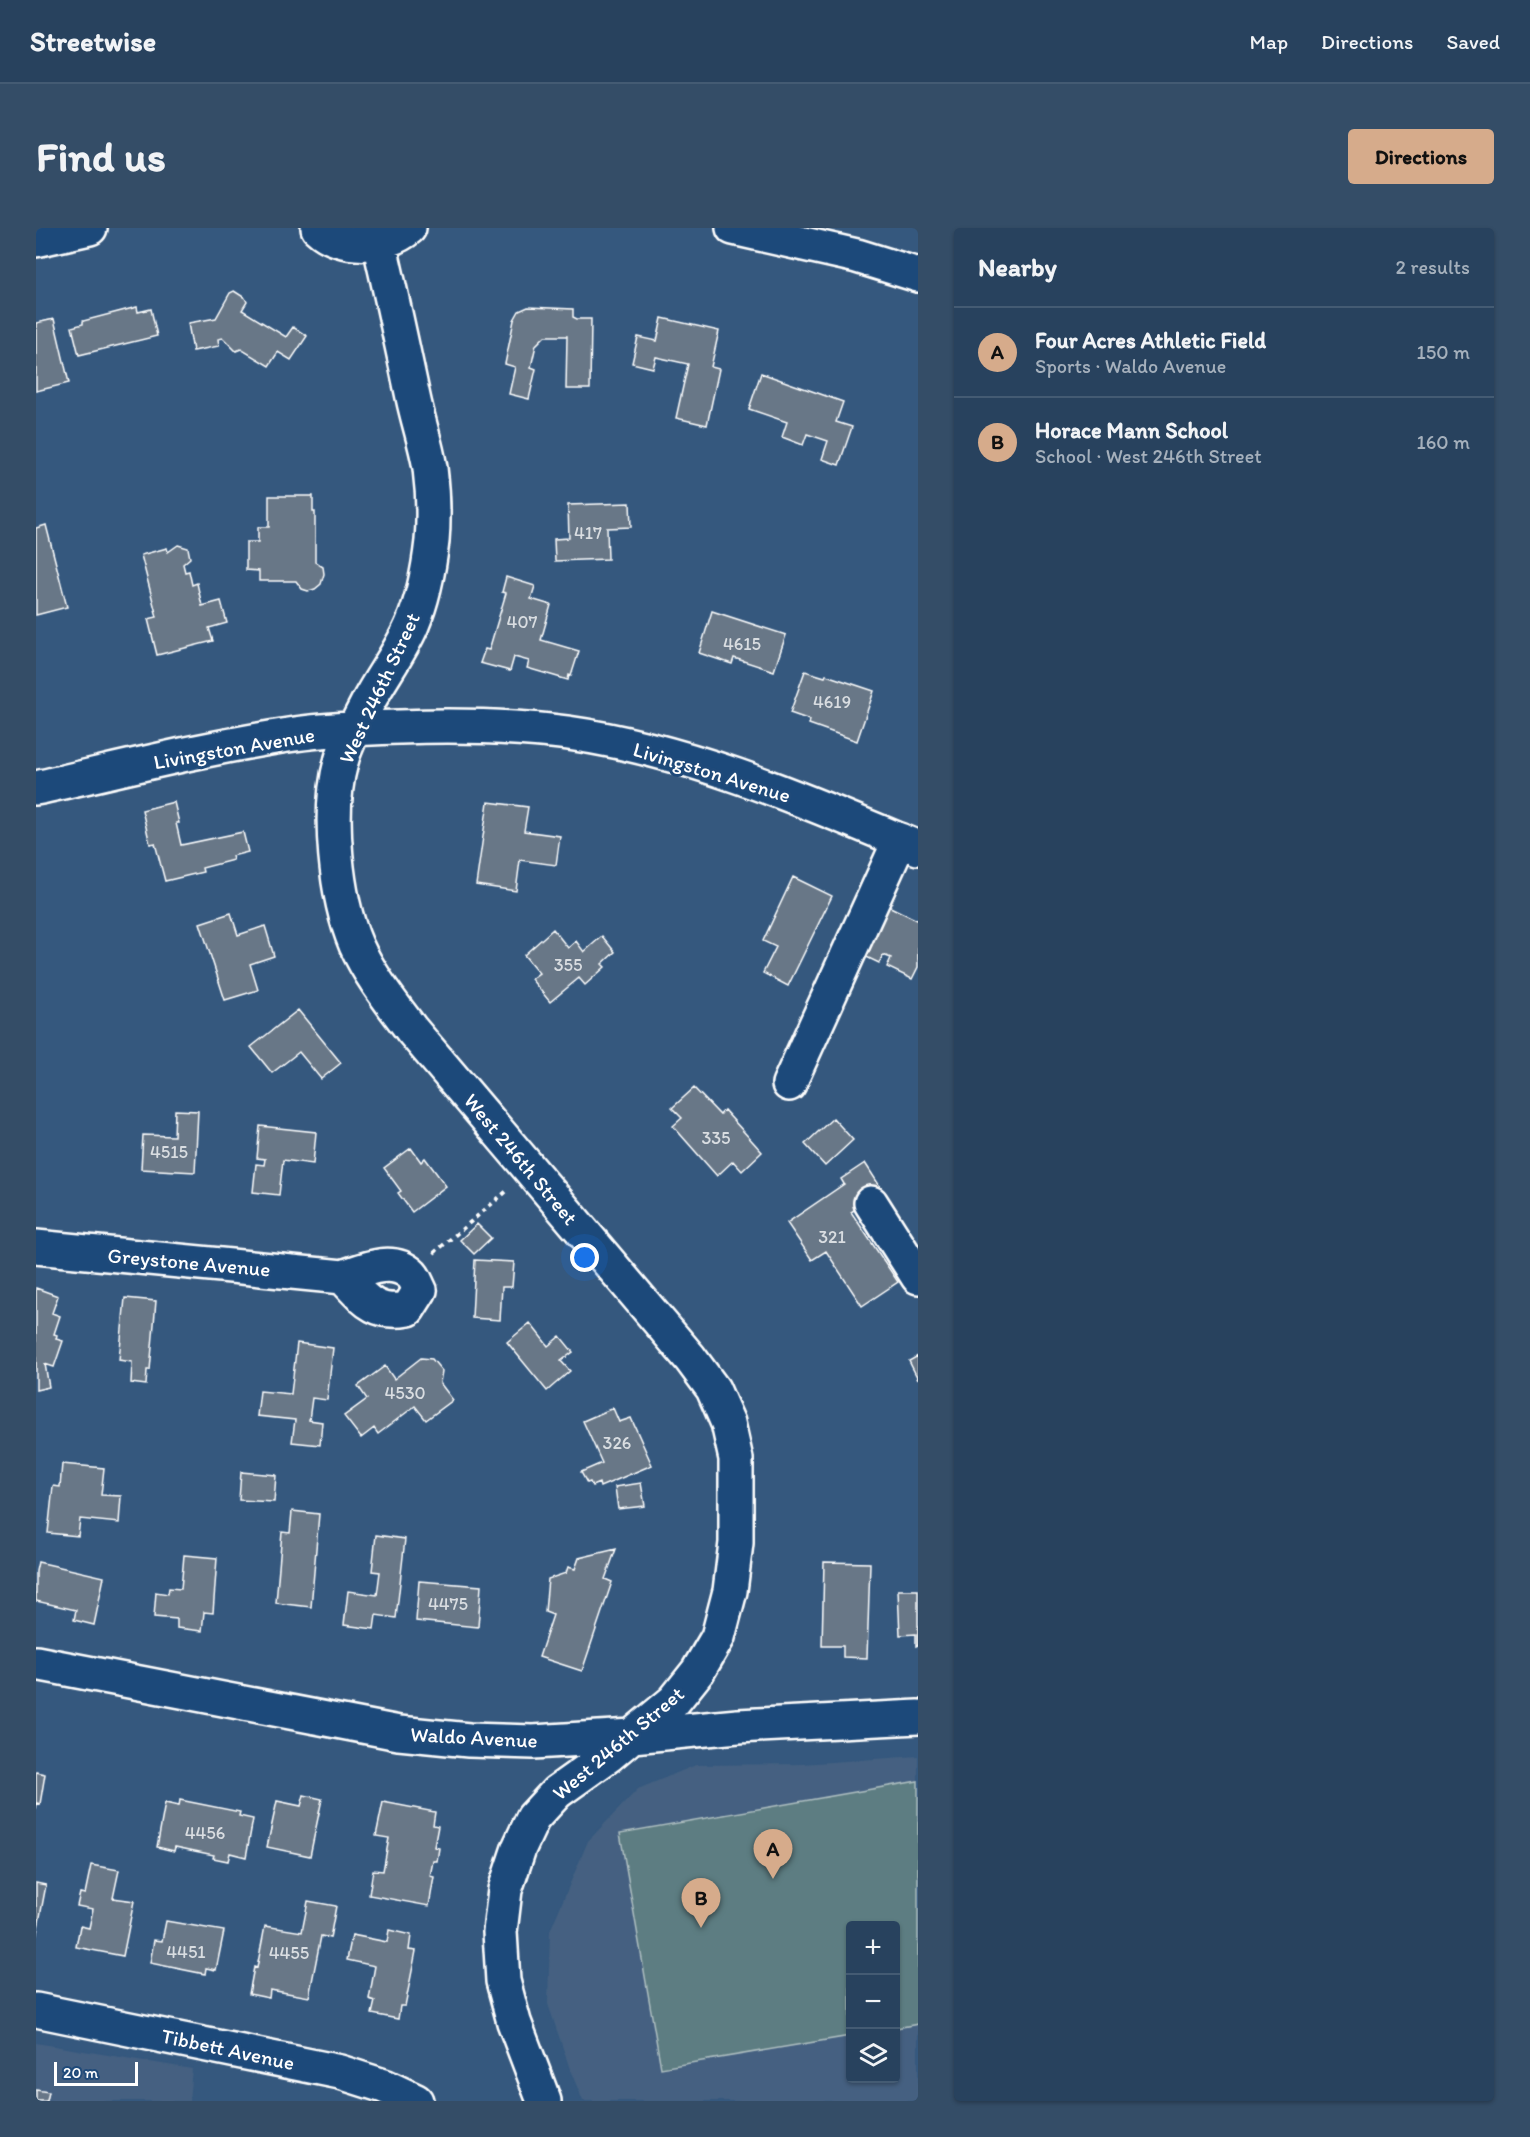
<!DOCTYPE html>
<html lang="en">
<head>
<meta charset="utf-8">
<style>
  :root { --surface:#28425e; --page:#344d67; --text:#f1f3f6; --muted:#a5b0bc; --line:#445b73; --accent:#d6ab8b }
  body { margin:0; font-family:Itim,sans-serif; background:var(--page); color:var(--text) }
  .controls { position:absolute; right:18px; bottom:18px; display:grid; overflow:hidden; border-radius:6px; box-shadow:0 2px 4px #0004 }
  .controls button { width:54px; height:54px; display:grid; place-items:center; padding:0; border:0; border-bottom:2px solid var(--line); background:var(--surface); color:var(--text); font:30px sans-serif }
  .scale { position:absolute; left:18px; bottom:15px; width:84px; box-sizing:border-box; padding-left:6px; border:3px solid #fff; border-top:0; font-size:16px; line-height:21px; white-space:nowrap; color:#fff; -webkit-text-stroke:4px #1f4a7a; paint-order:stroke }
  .you { position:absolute; left:549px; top:1030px; width:21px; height:21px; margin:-15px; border:4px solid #fff; border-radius:50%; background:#1a73e8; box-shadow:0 0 0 9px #1a73e833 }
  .badge { display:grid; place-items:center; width:39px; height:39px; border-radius:50%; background:var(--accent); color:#111; font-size:20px; font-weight:700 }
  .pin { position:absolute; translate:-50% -50px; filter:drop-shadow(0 2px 3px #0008) }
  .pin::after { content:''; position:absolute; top:32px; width:21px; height:18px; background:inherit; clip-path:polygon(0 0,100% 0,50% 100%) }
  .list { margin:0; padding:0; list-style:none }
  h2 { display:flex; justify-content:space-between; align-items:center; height:78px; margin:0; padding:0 24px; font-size:26px }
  h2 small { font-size:20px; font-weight:400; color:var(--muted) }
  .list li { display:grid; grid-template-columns:39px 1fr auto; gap:18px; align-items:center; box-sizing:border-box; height:90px; padding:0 24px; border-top:2px solid var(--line) }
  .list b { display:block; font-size:22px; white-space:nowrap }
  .list p { margin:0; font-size:20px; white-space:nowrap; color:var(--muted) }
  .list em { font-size:20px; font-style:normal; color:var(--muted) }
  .icon { flex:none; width:33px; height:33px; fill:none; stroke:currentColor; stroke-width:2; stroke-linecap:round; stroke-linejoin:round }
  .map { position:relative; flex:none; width:882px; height:1873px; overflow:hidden; border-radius:6px }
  header { display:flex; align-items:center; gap:36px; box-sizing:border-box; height:84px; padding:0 30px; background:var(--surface); border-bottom:2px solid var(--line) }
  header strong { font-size:28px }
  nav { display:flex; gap:33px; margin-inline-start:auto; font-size:21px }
  .intro { display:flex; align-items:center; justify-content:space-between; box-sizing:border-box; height:144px; padding:0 36px }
  h1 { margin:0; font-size:42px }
  .button { padding:15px 27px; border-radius:6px; background:var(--accent); color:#111; font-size:21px; font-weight:700 }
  main { display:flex; gap:36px; padding:0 36px }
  aside { flex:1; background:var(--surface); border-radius:6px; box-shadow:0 2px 4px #0004 }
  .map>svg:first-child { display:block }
  .built { fill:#446181; fill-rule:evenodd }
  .park { fill:#5d7d82; stroke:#aebec0; stroke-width:1.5 }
  .building { fill:#677787; stroke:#fff; stroke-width:1.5 }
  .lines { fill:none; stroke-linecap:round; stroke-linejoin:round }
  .minor-casing { stroke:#fff; stroke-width:38 }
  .path { stroke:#fff; stroke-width:4; stroke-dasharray:4.5 4.5; stroke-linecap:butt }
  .minor { stroke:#1f4a7a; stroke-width:33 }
  .labels { text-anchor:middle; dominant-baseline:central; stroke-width:6; stroke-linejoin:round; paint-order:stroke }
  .number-label { font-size:18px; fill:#d9dde1 }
  .street-label { font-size:21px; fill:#fff; stroke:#1f4a7a }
</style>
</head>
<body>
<header>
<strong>Streetwise</strong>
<nav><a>Map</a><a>Directions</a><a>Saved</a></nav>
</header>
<div class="intro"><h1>Find us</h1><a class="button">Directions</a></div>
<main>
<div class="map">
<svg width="882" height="1873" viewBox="0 0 882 1873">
  <rect width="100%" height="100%" fill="#35587e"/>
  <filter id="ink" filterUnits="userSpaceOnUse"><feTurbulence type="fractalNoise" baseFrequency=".0167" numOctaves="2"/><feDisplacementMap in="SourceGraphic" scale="12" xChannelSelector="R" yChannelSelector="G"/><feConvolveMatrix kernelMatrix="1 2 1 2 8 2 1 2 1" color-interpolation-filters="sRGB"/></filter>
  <g filter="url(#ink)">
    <path class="built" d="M882 1528V1873H547L535 1844 512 1776 514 1703 552 1613 602 1561 660 1537 766 1536ZM814 1698H860V1850H814Z
      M0 1815 156 1841 153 1873H0Z"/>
    <path class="park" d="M882 1553V1796L860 1800V1698H814V1808L625 1840 584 1605Z"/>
    <path class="building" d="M198 63 209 70 211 74 206 82 250 109 257 99 271 108 255 132 242 124 233 138 205 121 200 123 187 110 182 111 183 118 157 123 152 95 180 90 194 65Z
      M101 79 102 84 115 81 121 108 43 127 36 99 47 96V93Z
      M492 79 537 81V89L541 91H555L554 161H530L531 108H509L500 117 495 139 500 141 493 171 473 166 479 139 469 136 478 92 483 83Z
      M626 90 683 103 675 139 683 141 671 197 640 190 652 136 620 129 617 140 596 135 602 109 621 113Z
      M18 91 33 155 0 163V95Z
      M725 145 807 174 800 194 816 199 803 237 786 231 792 213 771 206 767 217 746 209 751 194 713 181Z
      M233 268H277V284H279V334L287 339 288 346 285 356 279 361 272 363 266 361 260 353H223V343L210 342V314H222V299H233Z
      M594 275 595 299 571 300 572 331 519 333 518 311 533 310 532 277Z
      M10 297 31 379 0 387V300Z
      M142 317 152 320 154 330 147 336 149 344 153 343 156 357 161 355 166 378 185 373 191 395 173 400 177 413 121 427 112 391 121 389 105 327 131 320 132 324Z
      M470 349 499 358 495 371 515 377 505 412 543 423 535 448 533 447 532 452 491 440 493 433 478 429 474 443 444 435 449 421 453 422 470 365 466 364Z
      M676 383 750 407 738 443 698 430 696 436 663 425Z
      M769 443 789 449 790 447 838 463 821 513 773 496 774 492 754 485Z
      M138 574 143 595H140L145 617 207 604 212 624 196 628 197 632 166 640 167 644 129 653 119 615 114 616 106 582Z
      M452 574 492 579 488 603 524 608 520 637 484 632 480 663 440 657Z
      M757 649 796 668 752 758 727 745 740 719 727 713Z
      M846 675 881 692 882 690V739L876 751 851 739 855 730 847 727 843 735 822 725Z
      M195 685 202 707 229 698 238 728 214 736 222 762 189 772 164 695Z
      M517 701 532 720 540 713 548 724 566 708 579 724 566 736 569 739 549 757 543 750 514 774 495 751 503 745 488 727Z
      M262 782 305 835 285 851 263 824 236 845 215 819Z
      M658 860 684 887 688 882 726 924 706 943 697 933 681 948 637 898 646 890 636 880Z
      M139 882 162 883 159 944 105 941 107 907 138 908Z
      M797 890 817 912 789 938 769 916Z
      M224 898 280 904 277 936 247 932 243 967 217 964 220 936 228 937 229 931 221 930Z
      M375 920 385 934 389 930 410 958 376 984 362 965 365 963 348 940Z
      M829 935 847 963 815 984 862 1054 826 1078 790 1023 776 1032 751 995 808 956 805 951Z
      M441 996 455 1010 438 1026 424 1012Z
      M439 1032 478 1034 476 1059H466L464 1092 436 1090Z
      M0 1060 22 1068 16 1085 24 1088 18 1106 21 1107 20 1111 27 1113 18 1139 9 1136 13 1159 0 1162Z
      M89 1070 120 1073 114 1142H111L110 1157 95 1155 96 1134 83 1132Z
      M494 1095 512 1118 524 1108 537 1124 525 1133 534 1143 511 1163 471 1114Z
      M261 1115 297 1120 291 1172 276 1170 273 1192 286 1194 284 1217 256 1214 259 1192 221 1188 224 1163 255 1166Z
      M882 1128V1151L873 1133Z
      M385 1130 396 1131 406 1143 404 1155 417 1172 390 1192 379 1178 342 1206 338 1200 325 1210 308 1188 331 1171 322 1158 349 1138 358 1151Z
      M577 1180 583 1194 595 1190 616 1237 564 1259 563 1255 556 1258 554 1254 551 1255 545 1244 566 1235 547 1193Z
      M26 1236 68 1240 65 1267 85 1268 83 1295 44 1291 42 1308 12 1305 17 1258 24 1259Z
      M205 1244 240 1247 238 1274 203 1272Z
      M605 1255 609 1278 582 1281 579 1259Z
      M256 1283 283 1286 275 1379 240 1375 246 1304 254 1305Z
      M340 1307 369 1311 360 1390 340 1387 338 1401 308 1397 312 1363 341 1367 344 1344 336 1343Z
      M580 1321 569 1351 576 1354 546 1443 503 1429 517 1387 509 1384 512 1351 530 1345 532 1339 539 1341 543 1330Z
      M148 1327 181 1330 177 1385 168 1384 166 1403 141 1400V1391L118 1389 120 1364 132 1366 133 1360 145 1361Z
      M2 1334 68 1349 58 1397 38 1392 40 1382 0 1373V1343Z
      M788 1334 834 1335 831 1430 807 1429V1418H786Z
      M383 1353 445 1358 442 1399 380 1393Z
      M862 1362H882V1417L880 1418V1406L864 1407Z
      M0 1544 9 1546 4 1576 1 1575 0 1582Z
      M268 1567 286 1571 274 1628 231 1619 241 1573 265 1578Z
      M144 1572 204 1584 203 1588 217 1591 210 1629 194 1625 192 1633 177 1630 178 1627 139 1619 138 1623 121 1619 129 1575 143 1578Z
      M347 1574 399 1584 397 1597 402 1598 398 1619 403 1620 401 1633H397L394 1648 398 1649 393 1678 333 1667 337 1642 347 1643 353 1610 340 1608Z
      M55 1637 83 1642 77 1670 98 1673 87 1728 40 1719 44 1698 53 1700 57 1681 41 1678 44 1665 49 1666Z
      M0 1655 10 1657 0 1710Z
      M272 1673 300 1678 294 1710 285 1708 273 1769 234 1762 233 1770 213 1766 218 1739 221 1740 229 1698 266 1704Z
      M130 1693 188 1703 180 1742 170 1740 169 1746 114 1735 118 1712 126 1713Z
      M353 1702 375 1707 373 1722 380 1723 369 1778H364L362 1791 336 1786 339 1773 333 1771 339 1738 311 1732 316 1707 351 1714Z
      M0 1862 13 1864 11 1873H0Z"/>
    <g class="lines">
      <g class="minor-casing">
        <path id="minor" d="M282 0C304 21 350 20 373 0
          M697 0 821 28 882 47
          M0 12 54 0
          M343 14C355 65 366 117 377 169 382 193 390 216 394 240 397 263 398 289 396 313 393 340 387 371 376 397 364 425 345 449 331 476 322 494 310 514 305 534 291 584 300 670 320 717 334 748 355 774 375 801L654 1130 677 1161 692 1195 700 1231V1315L694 1363 682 1409 662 1443 638 1473 573 1527 521 1564 497 1590 483 1620 469 1662 464 1704 467 1753 478 1794 508 1873
          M0 560C86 541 172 519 259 506 293 501 329 500 364 499 420 497 476 498 532 505 654 522 770 573 882 620
          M753 856 864 612
          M835 975 882 1049
          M0 1019 307 1049C327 1042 356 1028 375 1046 379 1049 381 1057 384 1062L372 1081C339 1087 329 1072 307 1049
          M0 1435 363 1505 433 1512 497 1514 596 1508 702 1498 882 1489
          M0 1782 304 1844 348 1858 380 1873"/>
      </g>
      <path class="path" d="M398 1025 472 962"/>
      <use href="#minor" class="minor"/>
    </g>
  </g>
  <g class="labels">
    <g class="number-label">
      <text x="552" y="305">417</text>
      <text x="486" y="394">407</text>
      <text x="706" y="416">4615</text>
      <text x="796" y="474">4619</text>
      <text x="532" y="737">355</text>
      <text x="680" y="910">335</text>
      <text x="133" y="924">4515</text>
      <text x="796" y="1009">321</text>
      <text x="369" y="1165">4530</text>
      <text x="581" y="1215">326</text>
      <text x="412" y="1376">4475</text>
      <text x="169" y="1605">4456</text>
      <text x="150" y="1724">4451</text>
      <text x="253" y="1725">4455</text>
    </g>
    <g class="street-label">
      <text transform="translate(343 460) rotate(-65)">West 246th Street</text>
      <text transform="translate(198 520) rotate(-10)">Livingston Avenue</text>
      <text transform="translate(676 544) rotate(17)">Livingston Avenue</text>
      <text transform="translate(485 931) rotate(50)">West 246th Street</text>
      <text transform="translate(153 1034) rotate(5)">Greystone Avenue</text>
      <text transform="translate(438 1509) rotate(3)">Waldo Avenue</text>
      <text transform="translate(582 1515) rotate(-40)">West 246th Street</text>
      <text transform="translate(192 1821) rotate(12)">Tibbett Avenue</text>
    </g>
  </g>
</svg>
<div class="controls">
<button>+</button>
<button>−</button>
<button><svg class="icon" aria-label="layers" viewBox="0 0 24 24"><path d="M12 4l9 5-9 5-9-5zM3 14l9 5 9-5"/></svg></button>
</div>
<div class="scale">20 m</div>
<div class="you"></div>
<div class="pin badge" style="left:737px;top:1651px">A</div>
<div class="pin badge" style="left:665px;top:1700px">B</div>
</div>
<aside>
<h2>Nearby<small>2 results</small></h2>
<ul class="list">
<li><span class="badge">A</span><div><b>Four Acres Athletic Field</b><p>Sports · Waldo Avenue</p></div><em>150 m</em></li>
<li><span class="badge">B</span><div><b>Horace Mann School</b><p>School · West 246th Street</p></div><em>160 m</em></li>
</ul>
</aside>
</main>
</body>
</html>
